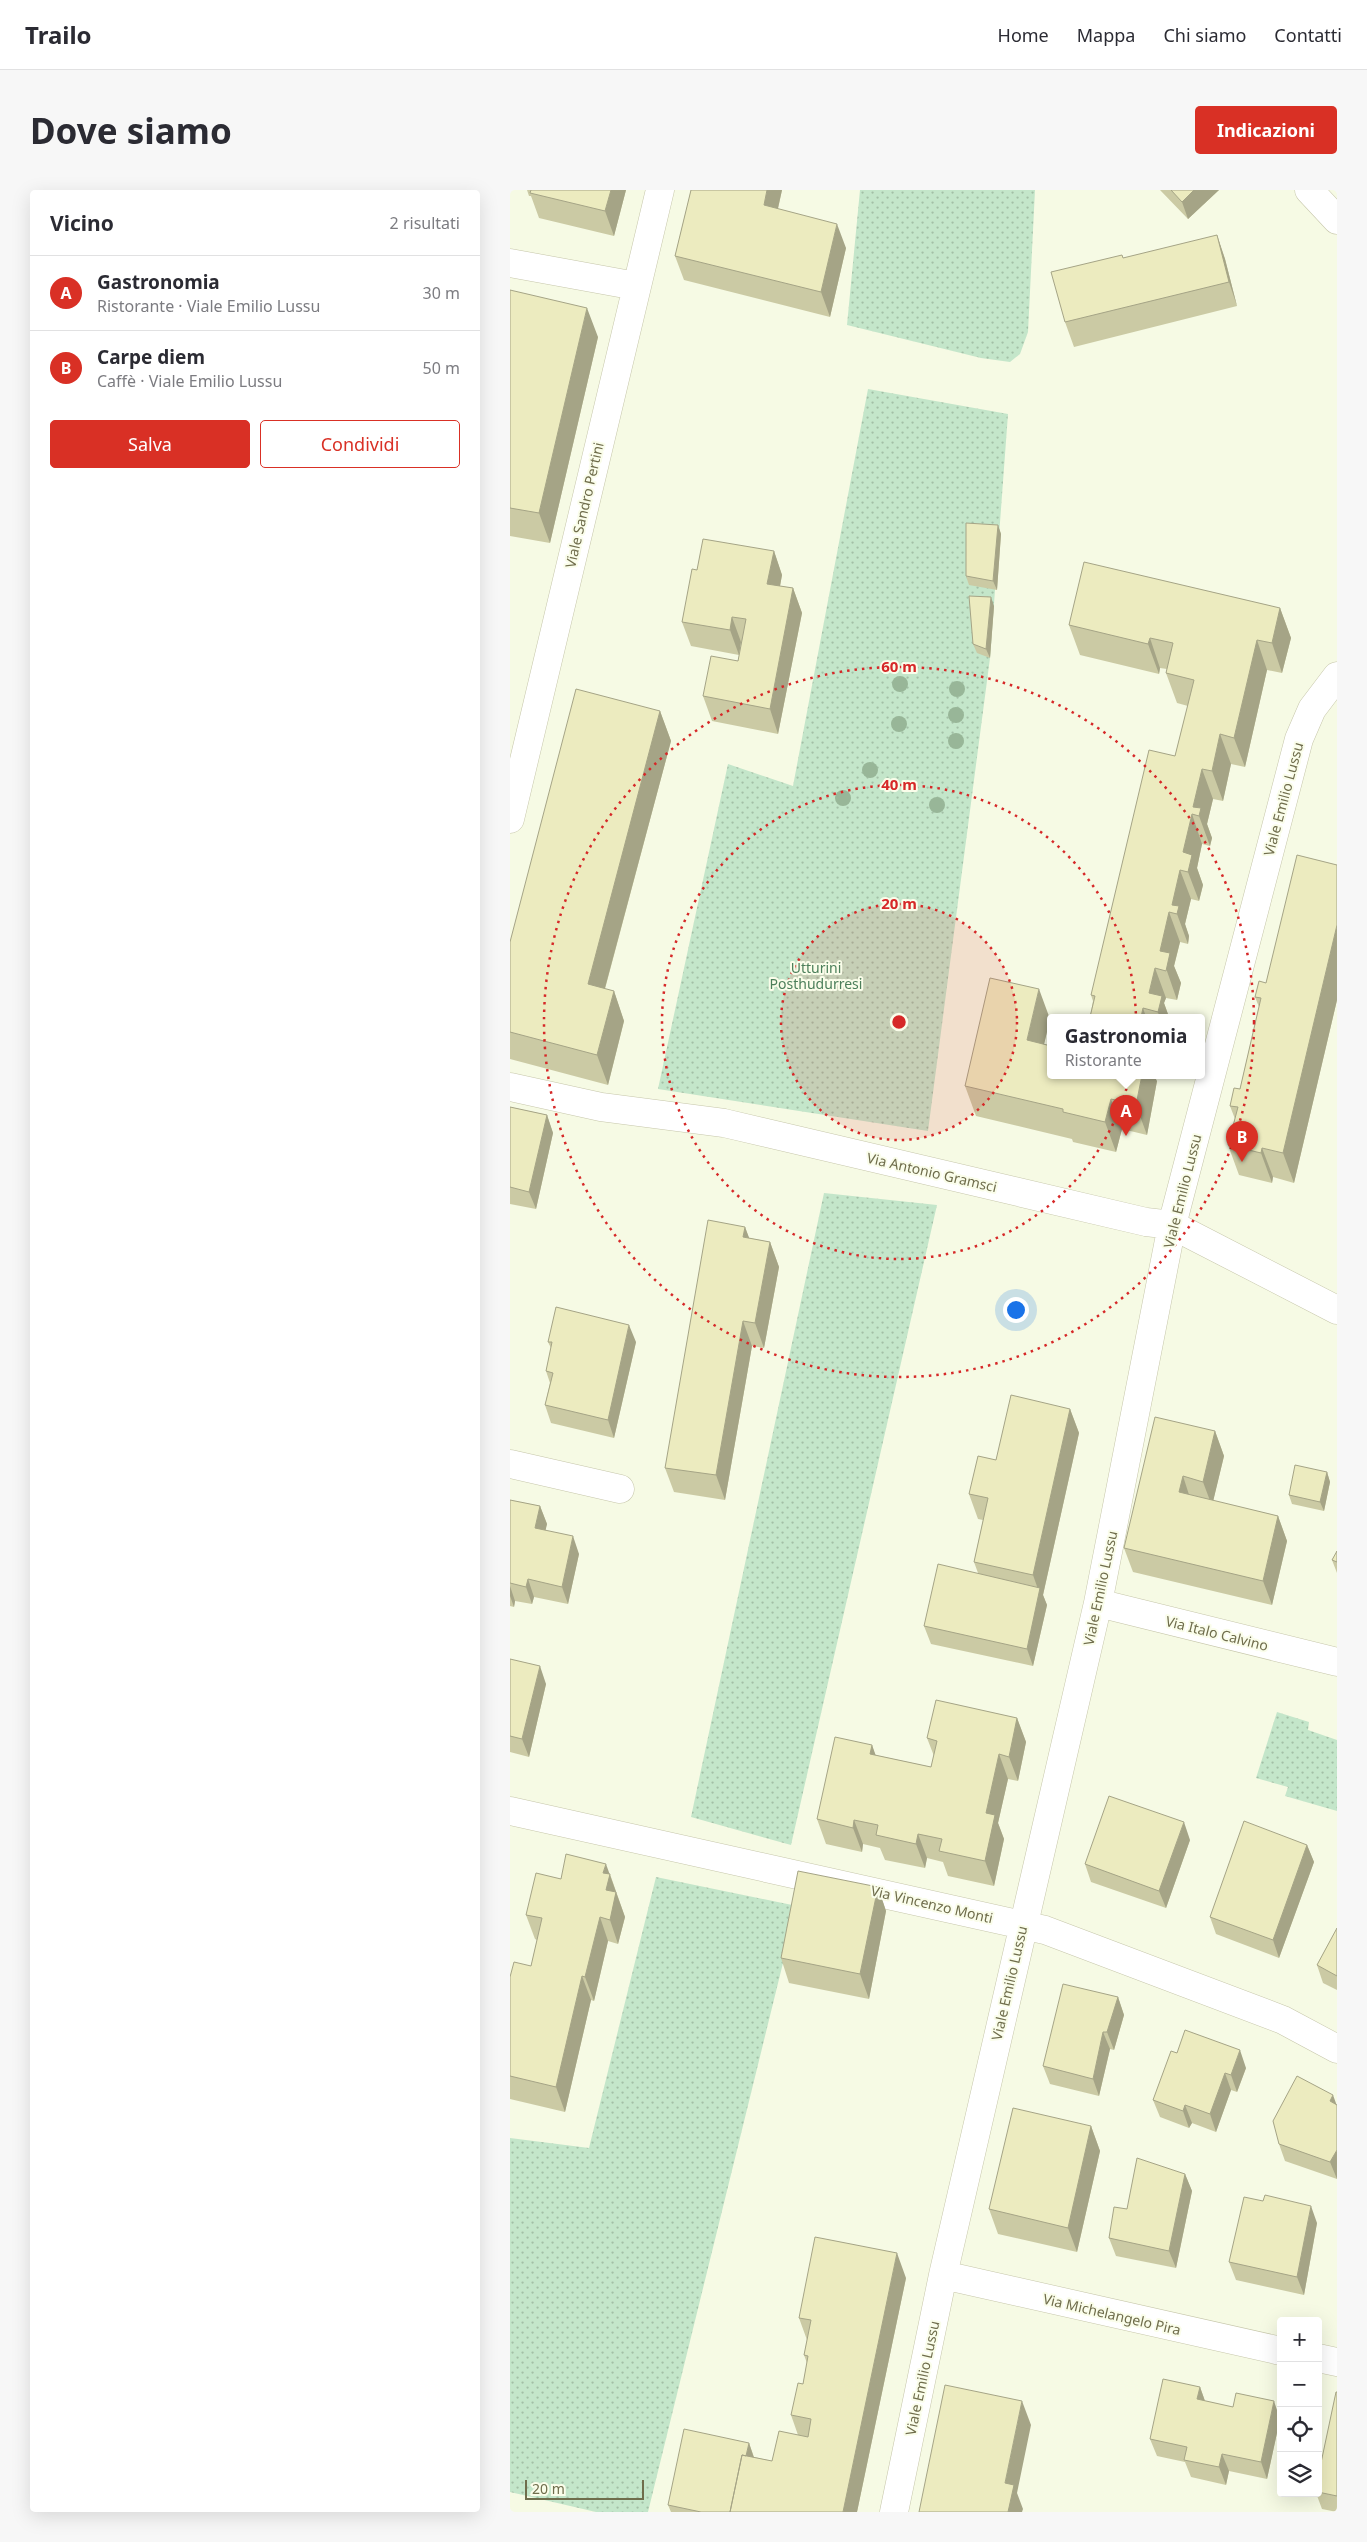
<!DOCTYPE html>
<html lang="it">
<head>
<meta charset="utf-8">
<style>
  :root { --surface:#fff; --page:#f7f7f7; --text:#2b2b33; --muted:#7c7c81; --line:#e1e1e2; --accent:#d93025 }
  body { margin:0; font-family:"Noto Sans",sans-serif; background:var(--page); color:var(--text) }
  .controls { position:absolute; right:15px; bottom:15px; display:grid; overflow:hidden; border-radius:5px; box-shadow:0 5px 20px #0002 }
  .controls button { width:45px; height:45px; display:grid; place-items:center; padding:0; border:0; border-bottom:1px solid var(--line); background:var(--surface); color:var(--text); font:25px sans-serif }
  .scale { position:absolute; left:15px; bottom:12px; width:119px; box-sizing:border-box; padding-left:5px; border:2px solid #6f6d4c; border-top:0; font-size:14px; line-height:18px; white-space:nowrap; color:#6f6d4c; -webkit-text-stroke:4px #fafdea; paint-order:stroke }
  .you { position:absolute; left:505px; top:1119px; width:18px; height:18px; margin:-12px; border:4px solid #fff; border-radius:50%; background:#1a73e8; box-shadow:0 0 0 8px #1a73e833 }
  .badge { display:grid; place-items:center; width:32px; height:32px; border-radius:50%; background:var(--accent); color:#fff; font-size:16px; font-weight:700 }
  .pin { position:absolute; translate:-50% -41px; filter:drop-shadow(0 1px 2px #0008) }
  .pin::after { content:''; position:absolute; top:26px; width:18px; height:15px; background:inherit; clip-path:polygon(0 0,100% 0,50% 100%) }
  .popup { position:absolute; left:537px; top:824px; width:158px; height:65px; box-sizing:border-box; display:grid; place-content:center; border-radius:5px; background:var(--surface); filter:drop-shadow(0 1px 4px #0005); font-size:16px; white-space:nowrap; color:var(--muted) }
  .popup b { font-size:19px; color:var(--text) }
  .popup::after { content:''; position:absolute; left:50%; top:100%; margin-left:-10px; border:10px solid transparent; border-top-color:var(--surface) }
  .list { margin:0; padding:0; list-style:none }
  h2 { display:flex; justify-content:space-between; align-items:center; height:65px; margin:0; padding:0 20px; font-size:21px }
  h2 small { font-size:16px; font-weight:400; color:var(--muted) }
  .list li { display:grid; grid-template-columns:32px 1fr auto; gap:15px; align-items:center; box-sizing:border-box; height:75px; padding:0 20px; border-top:1px solid var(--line) }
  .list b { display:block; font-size:19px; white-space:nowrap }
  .list p { margin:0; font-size:16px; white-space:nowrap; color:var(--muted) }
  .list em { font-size:16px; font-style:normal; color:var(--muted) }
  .actions { display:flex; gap:10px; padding:15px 20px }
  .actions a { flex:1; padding:11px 0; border:1px solid var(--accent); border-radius:5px; text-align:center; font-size:18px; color:var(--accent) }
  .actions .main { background:var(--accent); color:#fff }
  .icon { flex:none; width:28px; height:28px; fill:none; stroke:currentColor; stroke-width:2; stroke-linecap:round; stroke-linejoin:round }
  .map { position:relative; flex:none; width:827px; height:2322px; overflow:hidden; border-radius:5px }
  header { display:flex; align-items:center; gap:30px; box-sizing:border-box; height:70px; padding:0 25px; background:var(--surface); border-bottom:1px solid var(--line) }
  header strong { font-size:24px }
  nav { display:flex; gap:28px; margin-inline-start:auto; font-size:18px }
  .intro { display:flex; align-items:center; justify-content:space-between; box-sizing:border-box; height:120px; padding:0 30px }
  h1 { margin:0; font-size:35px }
  .button { padding:12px 22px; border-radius:5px; background:var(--accent); color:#fff; font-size:18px; font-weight:700 }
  main { display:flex; gap:30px; padding:0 30px }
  aside { flex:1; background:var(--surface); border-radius:5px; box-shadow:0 5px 20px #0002 }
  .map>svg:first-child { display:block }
  .park { fill:url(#park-dots) }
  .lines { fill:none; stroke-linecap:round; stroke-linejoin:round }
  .minor-casing { stroke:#c6c6aa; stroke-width:29 }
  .minor { stroke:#fff; stroke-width:28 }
  .tree { fill:#98b698 }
  .wall { fill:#cbcaa4 }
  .shaded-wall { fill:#a5a486 }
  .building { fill:#ecebbf; stroke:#a5a486 }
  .ring { fill:none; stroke:#d62828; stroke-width:2.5; stroke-dasharray:2.5 5 }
  .labels { text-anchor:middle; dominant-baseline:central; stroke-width:4; stroke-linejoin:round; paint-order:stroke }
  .street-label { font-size:14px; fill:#6f6d4c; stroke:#fafdea }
  .park-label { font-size:14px; fill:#4c7f5a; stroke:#fafdea }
  .centre { fill:#d62828; stroke:#fafdea; stroke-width:2.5 }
  .ring-label { font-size:15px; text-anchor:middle; font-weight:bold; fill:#d62828; stroke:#fafdea; stroke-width:4; stroke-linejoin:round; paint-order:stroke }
</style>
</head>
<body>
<header>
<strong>Trailo</strong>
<nav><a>Home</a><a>Mappa</a><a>Chi siamo</a><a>Contatti</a></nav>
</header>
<div class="intro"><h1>Dove siamo</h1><a class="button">Indicazioni</a></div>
<main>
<aside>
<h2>Vicino<small>2 risultati</small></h2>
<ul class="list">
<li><span class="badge">A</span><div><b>Gastronomia</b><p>Ristorante · Viale Emilio Lussu</p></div><em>30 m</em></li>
<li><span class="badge">B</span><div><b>Carpe diem</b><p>Caffè · Viale Emilio Lussu</p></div><em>50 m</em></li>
</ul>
<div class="actions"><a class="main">Salva</a><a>Condividi</a></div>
</aside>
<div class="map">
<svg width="827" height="2322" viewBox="0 0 827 2322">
  <defs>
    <pattern id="park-dots" width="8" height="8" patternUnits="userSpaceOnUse" patternTransform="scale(1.25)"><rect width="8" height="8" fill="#c4e6ca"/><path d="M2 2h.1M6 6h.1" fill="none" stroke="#a3bfa6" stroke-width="1.8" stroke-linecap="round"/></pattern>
  </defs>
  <rect width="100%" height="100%" fill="#f6fae4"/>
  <path class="park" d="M350 0H525L518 142 510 164 500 172 471 168 337 135Z
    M358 199 498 224 480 468 418 941 148 899 218 574 283 596Z
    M314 1003 427 1015 281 1655 181 1627Z
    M767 1522 799 1532 798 1540 827 1550V1621L775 1606 778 1597 746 1588Z
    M146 1687 287 1716 138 2322H86L0 2302V1948L79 1958Z"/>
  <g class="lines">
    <g class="minor-casing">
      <path id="minor" d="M799 0 827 30
        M0 73 126 96
        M0 629 150 0
        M0 897 91 917 214 933 636 1032 662 1035 827 1120
        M0 1274 110 1299
        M588 1413 827 1472
        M0 1621 535 1740 773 1830 827 1859
        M433 2085 771 2161
        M808 2168 827 2172
        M384 2322 433 2085 588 1413 662 1035 789 549 802 519 827 486"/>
    </g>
    <use href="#minor" class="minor"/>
  </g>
  <g class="tree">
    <circle cx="390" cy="494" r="8"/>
    <circle cx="447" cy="499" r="8"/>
    <circle cx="446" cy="525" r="8"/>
    <circle cx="389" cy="534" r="8"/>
    <circle cx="446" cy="551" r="8"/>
    <circle cx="360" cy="580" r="8"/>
    <circle cx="333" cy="608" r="8"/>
    <circle cx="427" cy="615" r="8"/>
  </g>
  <path class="wall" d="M17 0H116L104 46 29 28 21 6H19Z
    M181 0H272L268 19 336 58 320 127 174 90 165 66Z
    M650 0H709L678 29Z
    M707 45 715 69 727 116 564 157 555 132Z
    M0 100 88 147 40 353 0 346Z
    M488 335 491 344 487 400 459 395 456 386Z
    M264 361 272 385 270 396 283 398 292 423 268 544 202 531 193 506 228 471 232 452H231L229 465 181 456 172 432 187 380Z
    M484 416 480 468 467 463 463 454Z
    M770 418 781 448 772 483 757 480 735 577 721 574 713 611 703 609 697 634 702 648 700 656 692 654 687 678 693 695 689 711 681 709 675 734 679 746 678 754 670 752 664 776 671 793 667 810 656 808 654 813 659 827H580L583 811 581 805 665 566 678 516 667 513 656 483 657 479 650 478 649 484 570 465 559 435Z
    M150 521 161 551 95 799 104 801 114 831 98 895 0 869V752Z
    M827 675V810L784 993 763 987 762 993 729 985 718 955 725 929 720 916 730 899 749 817 745 807 756 793Z
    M540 829 534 854 541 885 647 891 637 945 612 939 606 962 563 952 562 949 466 926 455 896Z
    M0 917 37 925 43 943 26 1019 0 1014Z
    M235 1037 239 1048 260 1052 269 1077 254 1158 242 1156 215 1310 164 1302 155 1278Z
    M38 1152H126L104 1248 41 1233 35 1215 40 1193 36 1181 41 1158Z
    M560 1219 569 1243 533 1405 537 1415 523 1476 421 1454 414 1436 468 1383 464 1372 473 1330 468 1329 459 1304 486 1270Z
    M705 1241 714 1266 703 1311 768 1326 777 1351 762 1415 623 1382 614 1358Z
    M817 1282 820 1292 814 1321 782 1314 779 1305Z
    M0 1310 30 1316 37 1334 35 1340 69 1364 58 1414 24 1407 22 1414 5 1411 4 1417 0 1416Z
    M827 1361V1383L822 1370Z
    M0 1469 36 1494 19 1567 0 1562Z
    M507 1528 516 1552 508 1591 498 1589 488 1633 494 1649 484 1696 438 1686 433 1672 417 1668 415 1678 375 1670 370 1658 353 1654 352 1662 316 1654 307 1629 362 1555 365 1565 421 1577 424 1566 417 1548Z
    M680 1650 656 1718 581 1692 575 1674Z
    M797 1655 804 1672 769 1768 706 1744 700 1727Z
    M100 1684 115 1727 108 1754 98 1751 84 1811 81 1810 55 1922 0 1909V1787L21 1776 27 1750 25 1749 16 1725 51 1689Z
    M368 1697 376 1721 359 1809 279 1793 271 1768Z
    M827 1738V1800L813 1793 807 1775Z
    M608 1807 614 1825 604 1860 600 1859 589 1906 540 1894 533 1876Z
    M667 1863 736 1878 727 1902 721 1900 706 1942 682 1933 679 1938 650 1927 643 1910Z
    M823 1905 827 1989 775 1971 769 1954Z
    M581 1936 590 1961 567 2062 488 2044 479 2019Z
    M675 1984 682 2001 666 2078 606 2066 599 2048Z
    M753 2011 807 2033 794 2105 726 2090 719 2072Z
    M396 2088 347 2322H161L158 2315 239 2253 244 2267 262 2271 288 2245 281 2225 293 2194 297 2173 294 2165 297 2150 289 2128Z
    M690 2197 695 2211 770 2229 757 2289 719 2281 716 2295 681 2287 675 2272 647 2266 640 2249Z
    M827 2202V2322L812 2319 806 2303H808V2287Z"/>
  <path class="shaded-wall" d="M101 0H116L104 46 95 21Z
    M257 0H272L263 40 254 15Z
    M684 0H709L678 29 672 12Z
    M327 34 336 58 320 127 311 102Z
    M707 45 715 69 727 116 719 92Z
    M77 118 88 147 40 353 29 323Z
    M488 335 491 344 487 400 483 391Z
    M264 361 272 385 266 418 257 394Z
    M283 398 292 423 268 544 260 519Z
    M481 407 484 416 480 468 476 459Z
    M770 418 781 448 772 483 762 453Z
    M222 427 231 452 229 465 220 440Z
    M640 448 650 478 649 484 638 454Z
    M747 450 757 480 735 577 724 548Z
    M150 521 161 551 88 824 78 794Z
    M710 544 721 574 713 611 702 581Z
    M692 579 703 609 697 634 702 648 700 656 689 626 683 617Z
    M682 624 692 654 687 678 693 695 689 711 678 682 673 662Z
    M670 680 681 709 675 734 679 746 678 754 667 724 662 715Z
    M659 722 670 752 664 776 671 793 667 810 650 761Z
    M827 735V810L784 993 773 963Z
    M645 778 656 808 654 813 659 827H650L639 803Z
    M529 799 540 829 528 880 517 850Z
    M104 801 114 831 98 895 87 865Z
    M633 818 636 827H631Z
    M632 885H644L647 891 637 945 626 915Z
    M601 909 612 939 606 962 595 932Z
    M37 925 43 943 26 1019 19 1002Z
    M752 958 763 987 762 993 751 963Z
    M235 1037 244 1061 233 1047Z
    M260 1052 269 1077 254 1158 245 1133Z
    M233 1131 242 1156 215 1310 206 1285Z
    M119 1135 126 1152 104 1248 98 1230Z
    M560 1219 569 1243 533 1405 537 1415 523 1476 517 1459 529 1402 523 1385Z
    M705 1241 714 1266 702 1316 693 1292Z
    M817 1282 820 1292 814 1321 810 1312Z
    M673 1286 681 1311 669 1302Z
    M30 1316 37 1334 32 1356 25 1338Z
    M768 1326 777 1351 762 1415 753 1391Z
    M63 1346 69 1364 58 1414 52 1397Z
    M18 1389 24 1407 22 1414 16 1397Z
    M0 1396 5 1411 4 1417 0 1406Z
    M30 1476 36 1494 19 1567 12 1549Z
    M507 1528 516 1552 508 1591 499 1567Z
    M362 1555 371 1580 360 1564Z
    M489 1564 498 1589 488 1633 494 1649 484 1696 475 1671 476 1623Z
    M344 1630 353 1654 352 1662 343 1638Z
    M674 1632 680 1650 656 1718 649 1701Z
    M408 1644 417 1668 415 1678 406 1654Z
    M797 1655 804 1672 769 1768 763 1750Z
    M96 1674 115 1727 108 1754 100 1730 96 1700 93 1683Z
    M368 1697 376 1721 359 1809 350 1784Z
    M90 1727 98 1751 84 1811 75 1787Z
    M72 1786 81 1810 55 1922 46 1897Z
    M608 1807 614 1825 604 1860 597 1842Z
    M593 1842 600 1859 589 1906 583 1889Z
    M730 1860 736 1878 727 1902 721 1885Z
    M715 1883 721 1900 706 1942 700 1924Z
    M823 1905 827 1916 820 1911Z
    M675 1915 682 1933 679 1938 673 1921Z
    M581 1936 590 1961 567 2062 558 2038Z
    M827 1960V1989L820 1972Z
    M675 1984 682 2001 666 2078 659 2061Z
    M801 2016 807 2033 794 2105 787 2087Z
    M387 2063 396 2088 347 2322H333Z
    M690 2197 696 2214 687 2209Z
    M512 2211 521 2235 507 2303 513 2319 512 2322H498L495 2293Z
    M764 2211 770 2229 757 2289 751 2272Z
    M239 2253 245 2271 224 2322Z
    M712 2264 719 2281 716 2295 709 2277Z"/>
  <path class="building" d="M21 0H101L95 21 20 3Z
    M181 0H257L254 15 327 34 311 102 165 66Z
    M661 0H684L672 12Z
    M707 45 719 92 555 132 541 82 612 65 613 68Z
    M0 100 77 118 29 323 0 318Z
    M456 333 488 335 483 391 456 386Z
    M193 349 264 361 257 394 283 398 260 519 193 506 201 466 228 471 236 429 222 427 220 440 172 432 182 379 187 380Z
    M574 372 770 418 762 453 747 450 724 548 710 544 702 581 692 579 683 617 691 618 689 626 682 624 673 662 682 665 678 682 670 680 662 715 669 716 667 724 659 722 650 761 660 763 656 781 645 778 639 803 652 806 648 822 633 818 631 827H580L585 806 581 805 639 560 665 566 684 490 656 483 663 453 640 448 638 454 559 435Z
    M459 406 481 407 476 459 463 454Z
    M66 499 150 521 78 794 104 801 87 865 0 842V752Z
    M787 665 827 675V735L773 963 752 958 751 963 718 955 728 917 720 916 724 898 730 899 751 808 745 807 749 791 756 793Z
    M480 788 529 799 517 850 541 856V885H632L626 915 601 909 595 932 553 922V919L455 896Z
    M0 917 37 925 19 1002 0 997Z
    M198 1030 235 1037 233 1047 260 1052 245 1133 233 1131 206 1285 155 1278Z
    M46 1117 119 1135 98 1230 35 1215 43 1183 36 1181 42 1152H38Z
    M501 1205 560 1219 523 1385 464 1372 478 1308 459 1304 468 1266 486 1270Z
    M645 1227 705 1241 693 1292 673 1286 669 1302 768 1326 753 1391 614 1358Z
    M785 1275 817 1282 810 1312 779 1305Z
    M0 1310 30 1316 25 1338 63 1346 52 1397 18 1389 16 1397 0 1393Z
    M827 1361V1372L822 1370Z
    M428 1374 530 1398 517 1459 414 1436Z
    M0 1469 30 1476 12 1549 0 1546Z
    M426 1510 507 1528 499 1567 489 1564 476 1623 485 1625 475 1671 429 1661 432 1649 408 1644 406 1654 366 1645 368 1635 344 1630 343 1638 307 1629 325 1547 362 1555 360 1564 421 1577 427 1551 417 1548Z
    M599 1606 674 1632 649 1701 575 1674Z
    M734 1631 797 1655 763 1750 700 1727Z
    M56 1664 96 1674 93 1683 100 1684 96 1700 106 1702 100 1730 90 1727 75 1787 72 1786 46 1897 0 1886V1787L4 1772 21 1776 32 1728 16 1725 26 1683 51 1689Z
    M288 1681 368 1697 350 1784 271 1768Z
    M827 1738V1786L807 1775Z
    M553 1794 608 1807 597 1842H593L583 1889 533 1876Z
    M675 1840 730 1860 721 1885 715 1883 700 1924 675 1915 673 1921 643 1910 661 1861 667 1863Z
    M787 1886 823 1905 820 1911 827 1915V1960L820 1972 769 1954 763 1931Z
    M503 1918 581 1936 558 2038 479 2019Z
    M627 1968 675 1984 659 2061 599 2048 604 2017 617 2019Z
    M755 2005 801 2016 787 2087 719 2072 734 2007 753 2011Z
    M305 2047 387 2063 333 2322H220L232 2265 262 2271 269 2241 298 2247 301 2229 281 2225 288 2193 293 2194 298 2166 294 2165 301 2130 289 2128Z
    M653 2189 690 2197 687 2209 723 2217 726 2203 764 2211 751 2272 712 2264 709 2277 674 2270 677 2257 640 2249Z
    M435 2195 512 2211 495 2293 504 2295 498 2322H409Z
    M826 2202H827V2306L808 2302V2287Z
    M174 2239 239 2253 236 2266 232 2265 220 2322H191L158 2315Z"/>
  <circle cx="389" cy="832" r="118" fill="#d62828" fill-opacity=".12"/>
  <g class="ring">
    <circle cx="389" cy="832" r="118"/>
    <circle cx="389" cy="832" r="237"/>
    <circle cx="389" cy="832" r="355"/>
  </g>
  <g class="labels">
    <g class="street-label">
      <text transform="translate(74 315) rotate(-77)">Viale Sandro Pertini</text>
      <text transform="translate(773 609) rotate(-75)">Viale Emilio Lussu</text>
      <text transform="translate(422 982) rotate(13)">Via Antonio Gramsci</text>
      <text transform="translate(672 1001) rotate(-76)">Viale Emilio Lussu</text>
      <text transform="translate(590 1398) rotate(-78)">Viale Emilio Lussu</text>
      <text transform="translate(707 1443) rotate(14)">Via Italo Calvino</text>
      <text transform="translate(422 1714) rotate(13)">Via Vincenzo Monti</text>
      <text transform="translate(499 1793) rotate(-77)">Viale Emilio Lussu</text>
      <text transform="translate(602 2124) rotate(13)">Via Michelangelo Pira</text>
      <text transform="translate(412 2188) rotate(-78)">Viale Emilio Lussu</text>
    </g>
    <g class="park-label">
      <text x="306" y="777">Utturini<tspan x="306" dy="16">Posthudurresi</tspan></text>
    </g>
  </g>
  <circle cx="389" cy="832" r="8" class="centre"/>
  <g class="ring-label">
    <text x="389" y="482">60 m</text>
    <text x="389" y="600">40 m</text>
    <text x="389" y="719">20 m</text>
  </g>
</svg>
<div class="controls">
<button>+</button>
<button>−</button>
<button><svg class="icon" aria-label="locate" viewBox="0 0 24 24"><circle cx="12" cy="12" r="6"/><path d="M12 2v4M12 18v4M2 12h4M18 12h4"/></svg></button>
<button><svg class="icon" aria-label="layers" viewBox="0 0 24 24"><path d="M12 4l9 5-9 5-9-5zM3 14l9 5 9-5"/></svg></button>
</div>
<div class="scale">20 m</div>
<div class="you"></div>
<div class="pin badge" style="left:616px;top:946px">A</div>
<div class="popup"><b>Gastronomia</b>Ristorante</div>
<div class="pin badge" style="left:732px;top:972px">B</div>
</div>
</main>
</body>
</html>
